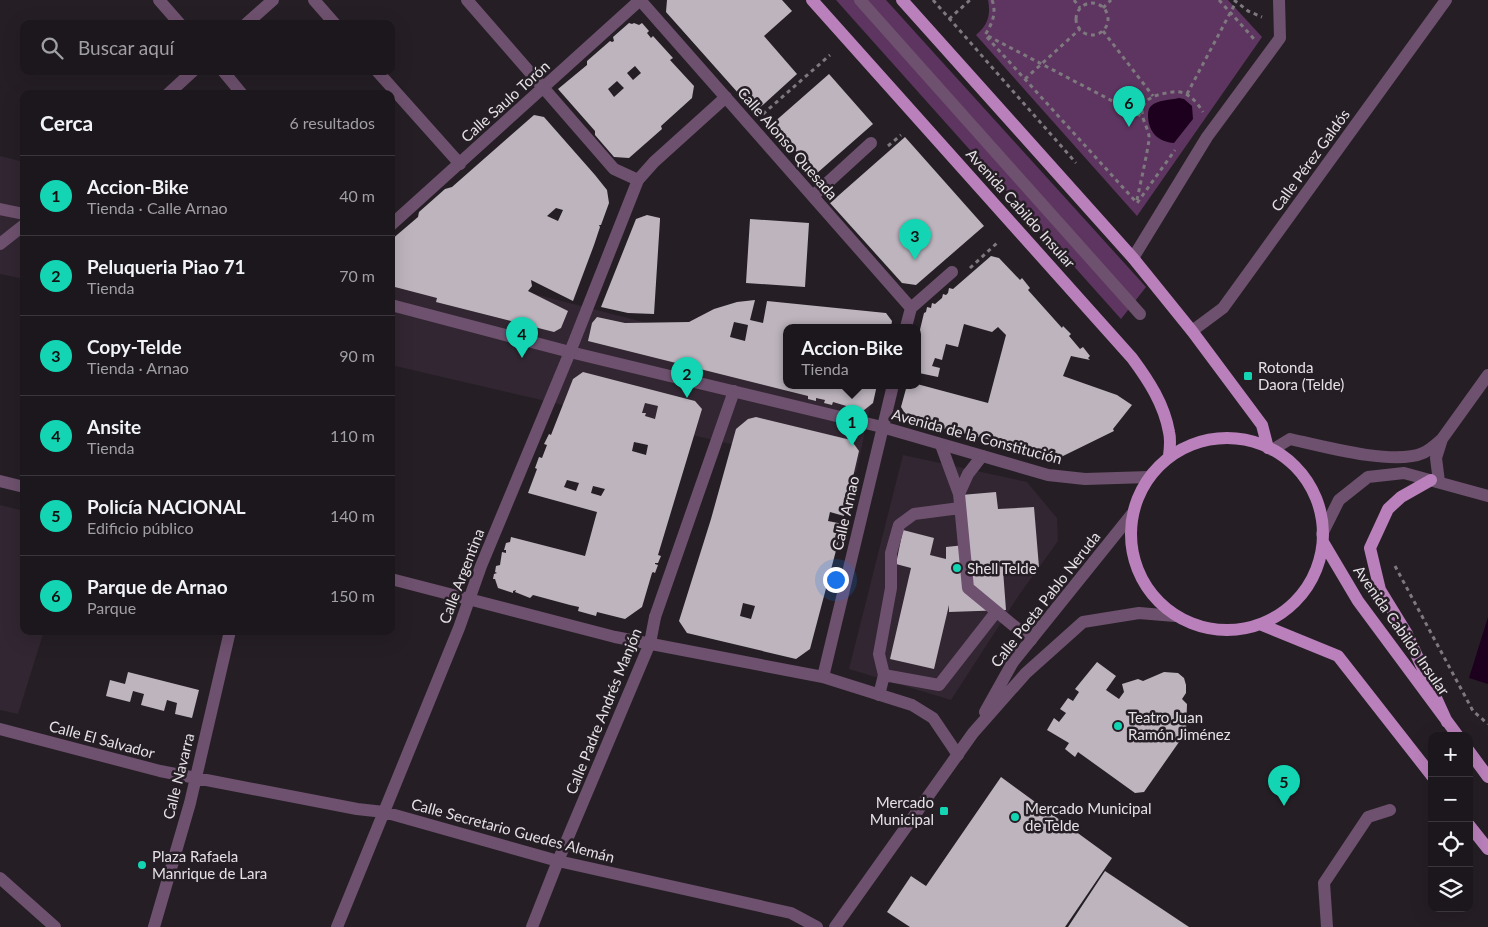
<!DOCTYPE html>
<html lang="es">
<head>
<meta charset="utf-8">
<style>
  :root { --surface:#1c171c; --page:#252025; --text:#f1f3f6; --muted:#a09fa3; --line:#3a363b; --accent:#13d5b3 }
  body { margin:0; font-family:Lato,sans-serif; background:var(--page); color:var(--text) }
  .controls { position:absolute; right:15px; bottom:15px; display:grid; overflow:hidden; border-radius:10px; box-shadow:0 5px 20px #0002 }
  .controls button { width:45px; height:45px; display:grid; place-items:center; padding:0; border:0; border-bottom:1px solid var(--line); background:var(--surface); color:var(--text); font:25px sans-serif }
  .you { position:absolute; left:835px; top:579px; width:18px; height:18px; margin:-12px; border:4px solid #fff; border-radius:50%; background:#1a73e8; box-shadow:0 0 0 8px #1a73e833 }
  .badge { display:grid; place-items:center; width:32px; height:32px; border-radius:50%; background:var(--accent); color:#111; font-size:16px; font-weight:700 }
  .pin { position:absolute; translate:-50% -41px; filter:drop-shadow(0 1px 2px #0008) }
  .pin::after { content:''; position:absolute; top:26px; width:18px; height:15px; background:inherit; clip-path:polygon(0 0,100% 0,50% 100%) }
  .popup { position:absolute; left:783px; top:324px; width:138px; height:65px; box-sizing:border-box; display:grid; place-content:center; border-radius:10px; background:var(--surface); filter:drop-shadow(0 1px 4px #0005); font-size:16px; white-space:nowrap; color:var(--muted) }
  .popup b { font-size:19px; color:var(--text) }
  .popup::after { content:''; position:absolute; left:50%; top:100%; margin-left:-10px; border:10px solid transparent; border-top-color:var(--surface) }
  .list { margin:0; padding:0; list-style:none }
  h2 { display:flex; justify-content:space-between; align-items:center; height:65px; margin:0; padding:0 20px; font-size:21px }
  h2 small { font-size:16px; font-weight:400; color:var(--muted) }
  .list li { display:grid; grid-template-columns:32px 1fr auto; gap:15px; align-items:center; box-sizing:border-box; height:80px; padding:0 20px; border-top:1px solid var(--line) }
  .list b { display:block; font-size:19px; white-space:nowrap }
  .list p { margin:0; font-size:16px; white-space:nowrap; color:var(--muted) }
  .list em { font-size:16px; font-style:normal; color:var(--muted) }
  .icon { flex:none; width:28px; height:28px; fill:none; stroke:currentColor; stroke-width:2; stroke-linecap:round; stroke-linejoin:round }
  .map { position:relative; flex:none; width:1488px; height:927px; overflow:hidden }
  .search { position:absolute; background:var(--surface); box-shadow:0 5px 20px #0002; left:20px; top:20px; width:375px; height:55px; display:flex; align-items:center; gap:12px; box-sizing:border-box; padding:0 18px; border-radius:10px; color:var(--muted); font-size:19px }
  .panel { position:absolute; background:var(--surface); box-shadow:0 5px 20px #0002; left:20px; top:90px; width:375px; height:545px; border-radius:10px }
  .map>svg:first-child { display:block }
  .built { fill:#312631 }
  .green { fill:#5e3560 }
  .water { fill:#1c001e }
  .building { fill:#bdb4bd; fill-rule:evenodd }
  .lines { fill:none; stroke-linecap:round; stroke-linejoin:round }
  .path { stroke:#7e797e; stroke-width:3; stroke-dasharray:4 4; stroke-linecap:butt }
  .service { stroke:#6e516e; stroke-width:12 }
  .pedestrian { stroke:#6e516e; stroke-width:12 }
  .minor { stroke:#6e516e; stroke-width:12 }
  .tertiary { stroke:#6e516e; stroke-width:12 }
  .primary { stroke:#ba80bb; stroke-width:12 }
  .poi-dot { fill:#13d5b3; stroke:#251f25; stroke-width:2 }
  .labels { text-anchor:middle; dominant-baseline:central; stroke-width:5; stroke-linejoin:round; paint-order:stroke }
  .street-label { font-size:15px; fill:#e5e1e5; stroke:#251f25 }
  .poi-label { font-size:15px; fill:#e5e1e5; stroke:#251f25; text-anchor:start }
</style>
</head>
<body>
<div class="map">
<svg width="1488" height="927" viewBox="0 0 1488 927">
  <rect width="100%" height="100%" fill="#251f25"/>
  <path class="built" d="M0 156 24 162V279L0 274Z
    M391 257 787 359V385H875L856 473 391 365Z
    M903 455 1027 482 1057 518 1058 541 1019 595 951 700 849 669Z
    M0 505 24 511V631H44L18 714 0 710Z"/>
  <path class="green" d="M836 0H886L1146 287 1121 319Z
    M988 0H1228L1262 37 1137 216 976 35C988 25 991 15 988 0Z"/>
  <path class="water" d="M1179 98 1184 99 1192 106 1193 119 1174 143C1159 142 1149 133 1148 117 1148 113 1148 109 1151 106 1157 100 1171 100 1179 98Z
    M1488 617V684L1469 678Z"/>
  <path class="building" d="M667 0H782L792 11 764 36 797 74 755 112 666 12Z
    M629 23 632 24 634 23 639 25 642 23 649 31 647 33 651 38 653 36 673 58 670 60 694 86 692 98 661 126 662 129 629 158 614 157 595 135V131L558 89 587 65V61L610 41 612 42 614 41 613 37ZM635 66 641 73 633 80 627 73ZM617 81 624 88 614 97 608 89Z
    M829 74 873 124 816 174 772 124Z
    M534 115 544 117 595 175 607 190 609 203 601 225H599L600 227 594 245 573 301 531 280 532 286 528 291 568 311 561 328 554 332 436 302 437 298 391 286V240L418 217 419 212 445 189 452 187ZM556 208 563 210 558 221 547 216Z
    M905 137 984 226 916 285 902 283 830 203Z
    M647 215 660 218V220L654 314 628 313 601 307 636 219Z
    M750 219 809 223 805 287 746 283Z
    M991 256 999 258 1020 280 1022 278 1030 288 1028 290 1062 328 1063 326 1071 334 1069 336 1080 349 1083 347 1090 356 1088 358 1090 360 1071 356 1063 376 1117 395 1132 405 1113 429 1114 431 1061 457 983 438 984 435 980 434 979 437 909 420 901 407 907 385 917 384 988 403 1006 335 998 327 992 332 964 324 958 347 946 344 942 360 935 358 932 366 940 368 938 377 919 373 917 379V342L924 313 926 312 927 307 931 308 932 303 935 304 942 298 943 294 946 295 948 293 949 288 953 289Z
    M755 300 750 320 763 323 767 301 886 313 892 321 891 327H787V385H877L873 403 863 411 833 402 832 405 824 403 825 400 816 398V401L808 399V396L588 341 592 323 597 317 625 323 689 322 714 309 737 302ZM734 322 748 325 745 341 730 337Z
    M583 372 695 401 702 409 658 555 661 556 658 563H655V564L658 565 655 573 653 572 652 573 642 607 625 619 597 612 596 616 578 611 579 607 570 605 533 595 530 598 515 592 516 590 513 591V593L498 588 495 579H493L494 574 497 573 495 572 496 566 500 565 502 552 506 553V550H504L506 543 510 542 511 537 585 556 597 512 528 493 537 469 535 468 539 457 542 458 547 445 544 444 549 434 551 435 573 379ZM645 403 658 406 655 419 645 416 646 413H642ZM634 442 648 445 646 455 632 451ZM567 480 579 483 576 491 564 487ZM593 486 605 489 601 496 591 493Z
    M756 417 851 440 859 451 844 516 830 512 828 521 843 524 810 649 796 659 687 633 679 621 711 519 736 429 748 419ZM743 603 755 606 751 619 740 616Z
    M996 492 998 509 1034 507 1039 567 1003 570 1006 610 949 612V605L934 669 890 659 911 568 896 564 903 530 934 538 930 555 946 559V547L965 545 961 495Z
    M1097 662 1116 676 1106 690 1119 699 1124 692 1122 684 1138 679 1143 681 1164 672 1178 673 1184 678 1186 685V693L1182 699 1187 704 1186 732 1144 792 1135 793 1078 752 1075 757 1065 749 1069 743 1047 730 1054 718 1059 722 1066 713 1060 709 1068 698 1073 701 1079 692 1075 689Z
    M128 672 199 690 192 718 175 714 177 703 167 700 164 711 141 705 144 694 133 691 130 702 106 696 110 680 125 684Z
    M1001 777 1112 858 1065 927H910L887 912 911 876 926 886Z
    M1105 871 1189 927H1068Z"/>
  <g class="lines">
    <path class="path" d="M933 0 1076 163
      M992 0C997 13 992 24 985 35L1137 203 1175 150
      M1074 0 1080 8
      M1219 0 1255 40
      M1234 0 1248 11 1262 17
      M1076 19a16 16 0 1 1 32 0a16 16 0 1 1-32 0Z
      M1103 8 1111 0
      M949 19 970 0
      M1103 31 1153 96
      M988 36 1143 117
      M1025 79 1080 29
      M1187 94 1236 2
      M763 114 830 55
      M888 146 901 135
      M1137 200C1141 180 1146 160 1149 140 1150 134 1146 127 1144 121 1136 99 1156 94 1173 92 1187 90 1196 101 1203 112
      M970 268 997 243
      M1395 566 1473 711 1488 724"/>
    <path class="service" d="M813 196 871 143
      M941 445 959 494 968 588 1031 640
      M959 494 968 474 982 456
      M884 675 939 685 996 612
      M879 695 884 675 879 654 891 588V553L899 525 914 514 960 508
      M1327 927 1324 883 1368 817 1390 810"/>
    <path class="pedestrian" d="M860 0 1140 314
      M0 209 24 214
      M1133 258 1207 137 1280 38 1279 0
      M391 305 570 352 882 427
      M655 617 734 391"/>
    <path class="minor" d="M159 0 180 24
      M314 0 335 24
      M467 0 614 169 638 180
      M640 0 911 308
      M246 24 273 0
      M223 71 242 94
      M377 71 460 164
      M168 94 193 71
      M391 225 640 0
      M0 244 24 225
      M911 308 952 272
      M906 327 911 308
      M1192 331 1223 308 1446 0
      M882 427 1048 475 1085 479 1149 477
      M1272 450 1290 439C1321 446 1394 466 1423 453 1430 450 1436 444 1442 439
      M0 481 24 487
      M1439 482 1436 458 1442 439 1488 375
      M1322 534 1339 500 1368 477 1404 473 1488 496
      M391 579 615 637 823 677 912 705 933 718 958 755
      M823 677 893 385
      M0 729 160 771 357 809 384 812 558 861 791 913 817 927
      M0 878 55 927
      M154 927 190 803 230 631
      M337 927 459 628 481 566 570 352 638 180 654 162 726 97
      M532 927 558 861 650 643 655 617"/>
    <path class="tertiary" d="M985 712 1013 662 1132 514
      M835 927 973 733 1026 673 1083 622 1139 613 1175 616"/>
    <path class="primary" d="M812 0 1132 358C1149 381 1164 404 1169 432 1171 440 1170 448 1169 456
      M902 0 1133 258 1192 331 1262 425 1268 448
      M1131 534a96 96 0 1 1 192 0a96 96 0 1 1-192 0Z
      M1431 480 1401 497 1388 509 1370 548 1380 590 1407 634 1447 722
      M1323 542 1358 601 1458 736
      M1262 625 1338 656 1432 776
      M1469 751 1488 777
      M1469 825 1488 849"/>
  </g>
  <g class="poi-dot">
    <rect x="1243" y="371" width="10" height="10" rx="2.5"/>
    <circle cx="957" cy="568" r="5"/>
    <circle cx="1118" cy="726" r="5"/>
    <rect x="939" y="806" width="10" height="10" rx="2.5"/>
    <circle cx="1015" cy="817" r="5"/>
    <circle cx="142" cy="865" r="5"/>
  </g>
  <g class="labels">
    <g class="street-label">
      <text transform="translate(505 101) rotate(-42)">Calle Saulo Torón</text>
      <text transform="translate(788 143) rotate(49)">Calle Alonso Quesada</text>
      <text transform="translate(1310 160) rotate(-54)">Calle Pérez Galdós</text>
      <text transform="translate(1021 208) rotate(48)">Avenida Cabildo Insular</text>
      <text transform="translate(977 436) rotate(15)">Avenida de la Constitución</text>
      <text transform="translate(845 513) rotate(-77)">Calle Arnao</text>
      <text transform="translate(461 576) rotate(-69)">Calle Argentina</text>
      <text transform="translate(1045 599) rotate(-52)">Calle Poeta Pablo Neruda</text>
      <text transform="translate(1402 630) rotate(55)">Avenida Cabildo Insular</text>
      <text transform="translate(603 711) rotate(-68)">Calle Padre Andrés Manjón</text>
      <text transform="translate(102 739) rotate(15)">Calle El Salvador</text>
      <text transform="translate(178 776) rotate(-76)">Calle Navarra</text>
      <text transform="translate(513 830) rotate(15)">Calle Secretario Guedes Alemán</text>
    </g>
    <g class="poi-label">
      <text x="1258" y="367">Rotonda<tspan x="1258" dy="17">Daora (Telde)</tspan></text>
      <text x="967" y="568">Shell Telde</text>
      <text x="1128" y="717">Teatro Juan<tspan x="1128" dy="17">Ramón Jiménez</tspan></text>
      <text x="934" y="802" text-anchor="end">Mercado<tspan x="934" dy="17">Municipal</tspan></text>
      <text x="1025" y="808">Mercado Municipal<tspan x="1025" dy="17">de Telde</tspan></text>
      <text x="152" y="856">Plaza Rafaela<tspan x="152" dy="17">Manrique de Lara</tspan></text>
    </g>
  </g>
</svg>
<div class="controls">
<button>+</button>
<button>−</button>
<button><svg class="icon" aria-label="locate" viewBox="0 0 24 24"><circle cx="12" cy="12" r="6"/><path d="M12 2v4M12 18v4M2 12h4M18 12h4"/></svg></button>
<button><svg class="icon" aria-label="layers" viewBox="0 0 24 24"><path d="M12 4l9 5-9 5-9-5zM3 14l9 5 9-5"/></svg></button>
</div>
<div class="you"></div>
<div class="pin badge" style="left:852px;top:446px">1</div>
<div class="popup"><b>Accion-Bike</b>Tienda</div>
<div class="pin badge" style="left:687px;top:398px">2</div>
<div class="pin badge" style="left:915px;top:260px">3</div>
<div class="pin badge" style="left:522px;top:358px">4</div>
<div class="pin badge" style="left:1284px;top:806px">5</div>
<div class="pin badge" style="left:1129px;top:127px">6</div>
<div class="search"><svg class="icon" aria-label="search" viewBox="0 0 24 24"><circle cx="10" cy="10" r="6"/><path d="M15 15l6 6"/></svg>Buscar aquí</div>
<section class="panel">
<h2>Cerca<small>6 resultados</small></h2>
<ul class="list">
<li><span class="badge">1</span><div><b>Accion-Bike</b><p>Tienda · Calle Arnao</p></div><em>40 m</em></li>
<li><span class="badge">2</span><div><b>Peluqueria Piao 71</b><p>Tienda</p></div><em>70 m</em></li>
<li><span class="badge">3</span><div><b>Copy-Telde</b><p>Tienda · Arnao</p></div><em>90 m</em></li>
<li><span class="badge">4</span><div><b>Ansite</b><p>Tienda</p></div><em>110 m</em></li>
<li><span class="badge">5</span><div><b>Policía NACIONAL</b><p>Edificio público</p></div><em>140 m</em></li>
<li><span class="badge">6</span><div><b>Parque de Arnao</b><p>Parque</p></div><em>150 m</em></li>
</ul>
</section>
</div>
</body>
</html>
